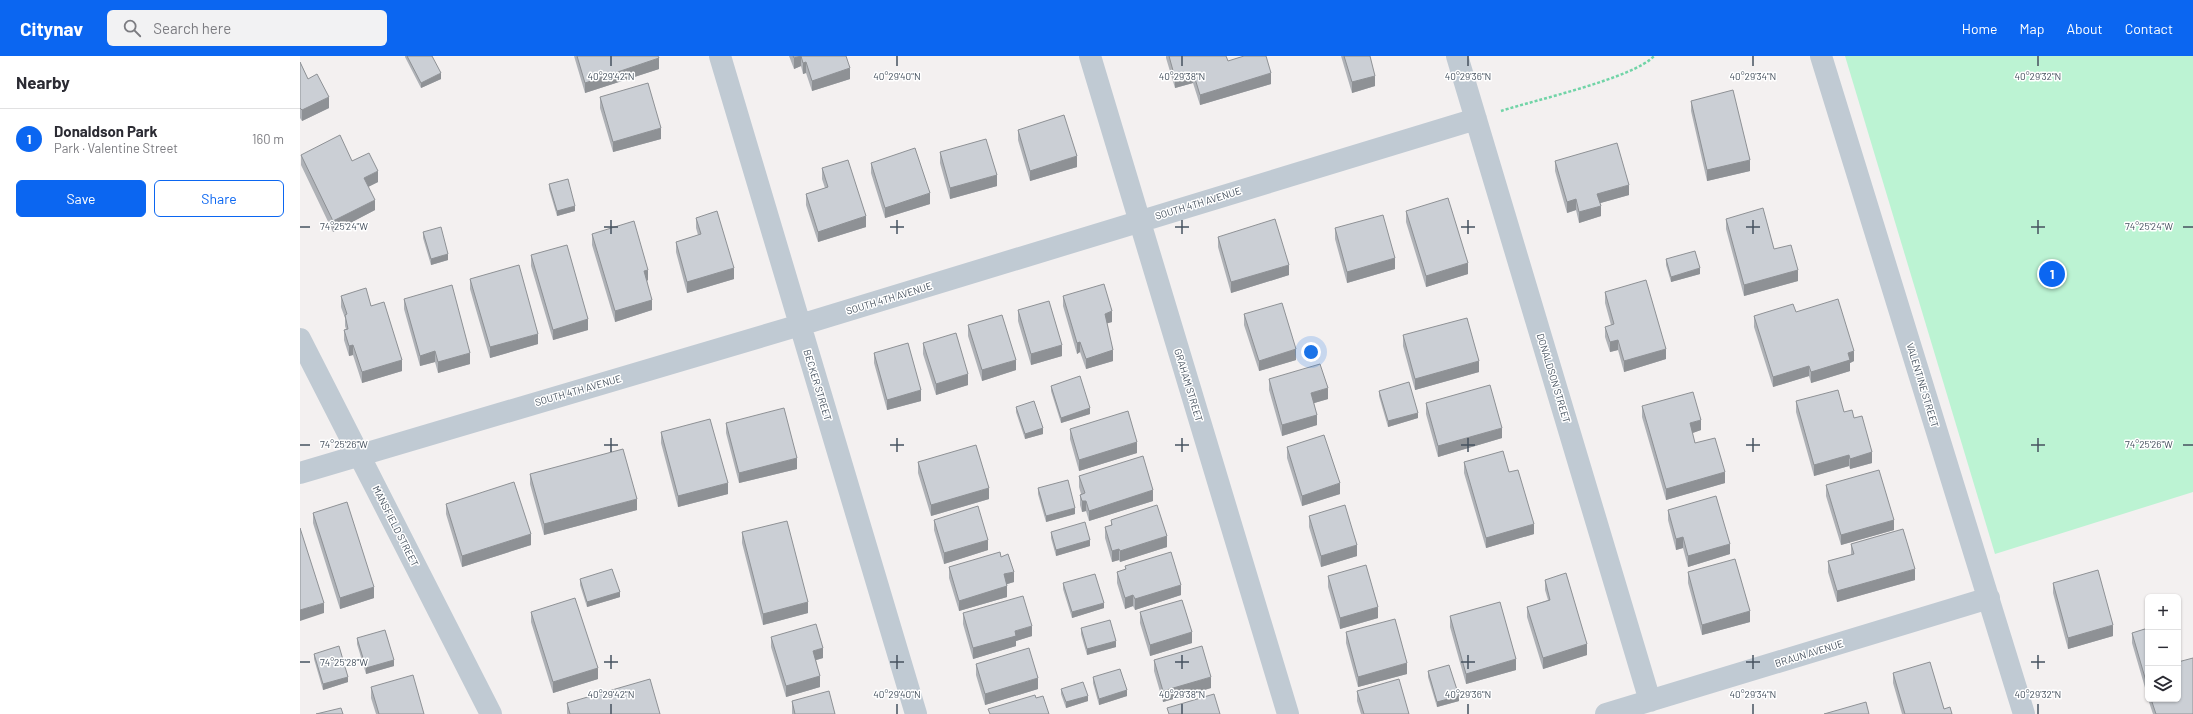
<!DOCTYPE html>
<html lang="en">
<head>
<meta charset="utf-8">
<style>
  :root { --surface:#fff; --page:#f2f2f3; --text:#2b2b33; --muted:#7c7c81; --line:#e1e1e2; --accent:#0b66f1 }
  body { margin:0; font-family:Barlow,sans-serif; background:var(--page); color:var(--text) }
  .controls { position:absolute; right:12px; bottom:12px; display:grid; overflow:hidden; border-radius:6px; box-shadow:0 1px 3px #0004 }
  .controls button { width:36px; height:36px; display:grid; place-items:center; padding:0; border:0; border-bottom:1px solid var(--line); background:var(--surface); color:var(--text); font:20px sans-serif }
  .you { position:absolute; left:1011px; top:296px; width:14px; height:14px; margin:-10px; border:3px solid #fff; border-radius:50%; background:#1a73e8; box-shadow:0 0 0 6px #1a73e833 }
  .badge { display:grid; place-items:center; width:26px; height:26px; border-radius:50%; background:var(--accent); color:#fff; font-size:13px; font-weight:700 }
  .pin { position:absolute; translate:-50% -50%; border:2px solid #fff; box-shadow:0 1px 4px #0006 }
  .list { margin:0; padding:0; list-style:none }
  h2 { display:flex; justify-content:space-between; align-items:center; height:52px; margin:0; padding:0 16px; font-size:17px }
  h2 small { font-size:13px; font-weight:400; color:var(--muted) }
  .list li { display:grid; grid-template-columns:26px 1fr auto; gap:12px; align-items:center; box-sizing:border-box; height:60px; padding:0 16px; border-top:1px solid var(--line) }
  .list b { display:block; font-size:15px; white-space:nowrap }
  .list p { margin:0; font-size:13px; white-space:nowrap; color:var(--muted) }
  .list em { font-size:13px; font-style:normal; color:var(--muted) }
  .actions { display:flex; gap:8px; padding:12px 16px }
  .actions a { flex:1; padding:9px 0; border:1px solid var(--accent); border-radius:6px; text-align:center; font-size:14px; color:var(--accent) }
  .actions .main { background:var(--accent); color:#fff }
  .icon { flex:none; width:22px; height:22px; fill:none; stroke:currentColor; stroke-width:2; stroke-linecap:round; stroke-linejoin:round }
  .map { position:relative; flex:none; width:1893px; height:658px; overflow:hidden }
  header { display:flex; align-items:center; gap:24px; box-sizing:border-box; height:56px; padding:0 20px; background:var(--accent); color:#fff }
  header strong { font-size:19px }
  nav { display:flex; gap:22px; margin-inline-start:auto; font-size:14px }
  .search { width:280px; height:36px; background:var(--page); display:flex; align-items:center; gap:10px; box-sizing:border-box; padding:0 14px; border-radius:6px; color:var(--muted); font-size:15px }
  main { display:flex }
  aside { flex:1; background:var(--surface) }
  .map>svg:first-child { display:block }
  .green { fill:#bcf3d3 }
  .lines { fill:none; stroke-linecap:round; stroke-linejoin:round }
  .path { stroke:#71d4a7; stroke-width:2.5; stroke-dasharray:3 2; stroke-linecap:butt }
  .minor { stroke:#c0cad3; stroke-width:22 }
  .wall { fill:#afb2b7 }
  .shaded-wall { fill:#8e9195 }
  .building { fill:#cbcfd5; stroke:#8e9195 }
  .ticks { fill:none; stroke:#46525f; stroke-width:1.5 }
  .labels { text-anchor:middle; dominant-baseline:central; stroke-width:3; stroke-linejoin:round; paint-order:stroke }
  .street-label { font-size:10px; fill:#46525f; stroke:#fff }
  .ticks-label { font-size:10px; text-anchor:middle; fill:#46525f; stroke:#fff; stroke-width:3; stroke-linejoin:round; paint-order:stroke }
</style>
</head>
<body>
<header>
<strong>Citynav</strong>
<div class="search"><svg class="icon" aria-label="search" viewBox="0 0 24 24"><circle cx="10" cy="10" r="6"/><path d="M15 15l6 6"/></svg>Search here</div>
<nav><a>Home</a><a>Map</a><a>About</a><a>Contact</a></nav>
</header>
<main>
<aside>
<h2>Nearby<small></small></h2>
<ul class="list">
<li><span class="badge">1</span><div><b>Donaldson Park</b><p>Park · Valentine Street</p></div><em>160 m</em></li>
</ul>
<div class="actions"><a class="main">Save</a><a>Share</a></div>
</aside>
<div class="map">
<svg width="1893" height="658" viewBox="0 0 1893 658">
  <rect width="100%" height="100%" fill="#f3f0f0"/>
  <path class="green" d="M1545 0H1893V436L1695 498Z"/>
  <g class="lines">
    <path class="path" d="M1201 55C1235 44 1334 22 1354 0"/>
    <path class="minor" d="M420 0 616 658
      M790 0 988 658
      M1157 0 1350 645
      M1521 0 1724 658
      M0 283 191 658
      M0 417 500 269 1176 63
      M1306 658 1689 542"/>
  </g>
  <path class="wall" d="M105 0H132L141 23 121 32 105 1Z
    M274 0H358L359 13 285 37Z
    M489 0H546L550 23 512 35 506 17 503 18 501 10 494 13Z
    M866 0H926L928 5 971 28 900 49 893 27 875 32 866 2Z
    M1041 0H1070L1075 30 1052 37Z
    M0 6 8 23 29 52 2 65 0 62Z
    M300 41 361 83 313 96 300 52Z
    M1391 45 1450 115 1407 125 1391 55Z
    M718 74 777 111 730 125 718 84Z
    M640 96 697 130 650 143 640 107Z
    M1 99 52 105 78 126 68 131 75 154 33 176 1 109Z
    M1255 105 1329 139 1300 147 1301 160 1279 167 1276 154 1267 157 1255 115Z
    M571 107 630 148 585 162 571 117Z
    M522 112 566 171 518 186 506 149V138L525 132 522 123Z
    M249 128 275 155 257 160 249 133Z
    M1106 155 1168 218 1126 231 1106 166Z
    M396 162 434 223 387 237 376 196V186L398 179 396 172Z
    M1426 163 1474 193 1498 225 1444 240 1426 173Z
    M1035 172 1095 213 1047 227 1035 183Z
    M123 176 148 204 131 209 123 182Z
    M292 178 348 224 347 225 352 254 315 266 292 189Z
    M918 181 989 219 931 237 918 191Z
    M231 199 288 274 253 284 231 210Z
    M1366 203 1400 218 1371 226 1366 209Z
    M170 223 238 288 190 302 170 233Z
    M1305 236 1366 303 1324 316 1318 294 1310 296 1305 281V271L1311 269 1305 247Z
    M41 240 71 250 102 315 62 327 53 299 49 300 44 284V274L46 273 45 270V262L41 251Z
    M763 240 812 266 807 267 813 305 786 313 780 296 777 298 763 250Z
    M104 243 170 308 138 317 135 306 120 310 104 253Z
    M718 254 762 300 731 309 718 265Z
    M1496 256 1554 305 1550 307V315L1511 327 1509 320 1473 331 1454 271V260Z
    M944 258 996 304 959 315 944 269Z
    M668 269 716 314 682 325 668 280Z
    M1103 279 1179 316 1115 334 1103 290Z
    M623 287 668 329 636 339 623 298Z
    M574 297 621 345 587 354 574 307Z
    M969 323 1028 343 1014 347 1017 369 982 380 969 334Z
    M751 330 790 358 761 367 751 335Z
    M1079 335 1118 362 1088 371 1079 340Z
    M1496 345 1544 356 1554 362 1572 407 1550 413 1549 410 1514 420 1496 356Z
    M1126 347 1202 382 1138 401 1126 358Z
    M1342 350 1401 374 1392 377 1395 387 1425 427 1366 444 1342 361Z
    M716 351 743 378 725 383 716 356Z
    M426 367 497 413 439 427 426 377Z
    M770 373 837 397 779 415 770 383Z
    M361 376 428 438 378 451 361 387Z
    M987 391 1040 438 1002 450 987 402Z
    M618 406 689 443 631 460 618 417Z
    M1164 406 1209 416 1234 478 1186 492 1164 417Z
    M230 418 337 454 244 479 230 428Z
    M779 420 853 445 789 465 786 455 782 456 780 449V439L781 438 779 431Z
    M1526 429 1594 474 1541 489 1526 440Z
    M738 432 775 458 746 466 738 438Z
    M146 448 231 489 162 511 146 458Z
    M1368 454 1430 498 1388 511 1383 492 1376 494 1368 464Z
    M13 457 74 542 40 553 13 467Z
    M1009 460 1057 500 1021 511 1009 471Z
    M634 464 688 494 644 508 634 474Z
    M811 464 867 491 820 506 819 504 812 506 805 482V471L811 469Z
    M442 476 508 557 463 569 442 487Z
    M751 476 790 490 756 500 751 482Z
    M1551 488 1615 524 1537 546 1528 516V505L1551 499Z
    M701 501 714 526 707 528V541L659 555 649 522V511Z
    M825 510 881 539 835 554 833 550 825 553 817 527V516L825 514Z
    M1388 516 1450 566 1402 579 1388 527Z
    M1028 520 1078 562 1040 573 1028 531Z
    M280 523 320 541 287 551 280 529Z
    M1245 524 1287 599 1243 613 1227 561V551L1248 544 1245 534Z
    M763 527 804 552 772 562 763 533Z
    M1753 527 1813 580 1768 593 1753 537Z
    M231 556 298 623 253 637 231 566Z
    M840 556 892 587 850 600 840 567Z
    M663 557 732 580 716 585V590L673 603 663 568Z
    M1150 560 1216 614 1166 628 1150 571Z
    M781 572 816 591 787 599 781 578Z
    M1848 572V642L1832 587V577Z
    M1046 576 1107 618 1058 631 1046 587Z
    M471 581 523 602 516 604 520 631 486 641 471 591Z
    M57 582 94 610 66 618 57 588Z
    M14 598 48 626 23 634 14 603Z
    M854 604 911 632 863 646 854 615Z
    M676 608 738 633 685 649 676 619Z
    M1128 615 1159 645 1137 651 1128 621Z
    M1593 617 1652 658H1602L1593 627Z
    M793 621 827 640 799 649 793 627Z
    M71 631 124 658H76L71 642Z
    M761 633 788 645 766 652 761 638Z
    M1057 635 1109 658H1061L1057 645Z
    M1848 643H1878L1893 658H1853Z
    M492 645 535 658H492Z
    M267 647 360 658H267Z"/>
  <path class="shaded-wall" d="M501 0V10L494 13V2Z
    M359 2V13L285 37V27Z
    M506 6V17L503 18V7Z
    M550 12V23L512 35V25Z
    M893 16V27L875 32V22Z
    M141 17V23L121 32V27Z
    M971 17V28L900 49V39Z
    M1075 20V30L1052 37V26Z
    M29 41V52L2 65V54Z
    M361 72V83L313 96V86Z
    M777 100V111L730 125V115Z
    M1450 104V115L1407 125V114Z
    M78 115V126L64 133V122Z
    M697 119V130L650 143V132Z
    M1329 129V139L1297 148V138Z
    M630 137V148L585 162V152Z
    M1276 143V154L1267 157V146Z
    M75 144V154L33 176V165Z
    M275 150V155L257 160V155Z
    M1301 150V160L1279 167V156Z
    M566 160V171L518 186V176Z
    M148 198V204L131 209V203Z
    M1095 202V213L1047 227V216Z
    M1168 207V218L1126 231V220Z
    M989 209V219L931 237V226Z
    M434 212V223L387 237V226Z
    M1400 212V218L1371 226V221Z
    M348 214V224L344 226V215Z
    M1498 214V225L1444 240V229Z
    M352 244V254L315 266V255Z
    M812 255V266L805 268V258Z
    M288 263V274L253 284V274Z
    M238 278V288L190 302V291Z
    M1318 284V294L1310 296V286Z
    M780 286V296L777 298V287Z
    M53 289V299L49 300V290Z
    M762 289V300L731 309V298Z
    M996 293V304L959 315V305Z
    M1366 293V303L1324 316V305Z
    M813 294V305L786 313V303Z
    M135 295V306L120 310V300Z
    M1554 295V305L1550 307V315L1511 327V316L1548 297Z
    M170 297V308L138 317V306Z
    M102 304V315L62 327V316Z
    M716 304V314L682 325V314Z
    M1179 305V316L1115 334V323Z
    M1509 310V320L1473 331V321Z
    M668 318V329L636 339V328Z
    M1028 332V343L1011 348V337Z
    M621 334V345L587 354V344Z
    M790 352V358L761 367V362Z
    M1118 357V362L1088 371V365Z
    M1017 359V369L982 380V369Z
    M1401 364V374L1390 378V367Z
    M743 372V378L725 383V378Z
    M1202 372V382L1138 401V390Z
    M837 386V397L779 415V404Z
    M1572 396V407L1550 413V403Z
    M1549 399V410L1514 420V409Z
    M497 402V413L439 427V417Z
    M1425 416V427L1366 444V433Z
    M428 427V438L378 451V440Z
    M1040 427V438L1002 450V440Z
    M689 432V443L631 460V449Z
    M853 434V445L789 465V455Z
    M337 443V454L244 479V468Z
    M782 445H786V455L782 456Z
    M775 452V458L746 466V460Z
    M1594 464V474L1541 489V479Z
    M1234 468V478L1186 492V482Z
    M231 478V489L162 511V500Z
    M867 480V491L820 506V495Z
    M1383 481V492L1376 494V483Z
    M688 484V494L644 508V497Z
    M790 484V490L756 500V494Z
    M1430 488V498L1388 511V500Z
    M1057 489V500L1021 511V500Z
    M819 493V504L812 506V495Z
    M1615 513V524L1537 546V535Z
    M714 516V526L704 529V518Z
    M881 529V539L835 554V543Z
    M707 530V541L659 555V545Z
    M74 531V542L40 553V542Z
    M320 536V541L287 551V546Z
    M833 539V550L825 553V542Z
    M508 546V557L463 569V558Z
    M24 547V557L0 565V554Z
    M804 547V552L772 562V556Z
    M1078 551V562L1040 573V562Z
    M1450 555V566L1402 579V569Z
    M1813 569V580L1768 593V582Z
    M732 570V580L716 585V590L673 603V592L715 575Z
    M892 576V587L850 600V589Z
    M816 585V591L787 599V593Z
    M1287 588V599L1243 613V602Z
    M523 592V602L513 605V595Z
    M1216 603V614L1166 628V618Z
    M94 604V610L66 618V612Z
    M1107 607V618L1058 631V621Z
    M298 612V623L253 637V626Z
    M520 620V631L486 641V630Z
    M48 621V626L23 634V628Z
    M911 621V632L863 646V635Z
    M738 622V633L685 649V638Z
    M827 634V640L799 649V643Z
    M788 640V645L766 652V646Z
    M1159 640V645L1137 651V646Z"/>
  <path class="building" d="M107 0H132L141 17 121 27Z
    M277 0H358L359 2 285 27Z
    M493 0H501L494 2Z
    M501 0H546L550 12 512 25 506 6 503 7Z
    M869 0H926L928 5 944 0H966L971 17 900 39 893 16 875 22Z
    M1044 0H1070L1075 20 1052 26Z
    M0 6 8 23 17 18 29 41 2 54 0 52Z
    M348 27 361 72 313 86 300 41Z
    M1433 34 1450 104 1407 114 1391 45Z
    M764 59 777 100 730 115 718 74Z
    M40 79 52 105 69 97 78 115 64 122 75 144 33 165 1 99Z
    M686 83 697 119 650 132 640 96Z
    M1317 87 1329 129 1297 138 1301 150 1279 156 1276 143 1267 146 1255 105Z
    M615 92 630 137 585 152 571 107Z
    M548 104 566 160 518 176 506 138 528 131 522 112Z
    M268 123 275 150 257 155 249 128Z
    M1148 142 1168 207 1126 220 1106 155Z
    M1463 152 1474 193 1491 189 1498 214 1444 229 1426 163Z
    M417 155 434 212 387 226 376 186 401 178 396 162Z
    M1083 159 1095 202 1047 216 1035 172Z
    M975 163 989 209 931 226 918 181Z
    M334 165 348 214 344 215 352 244 315 255 292 178Z
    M141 171 148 198 131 203 123 176Z
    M267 189 288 263 253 274 231 199Z
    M1395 195 1400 212 1371 221 1366 203Z
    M219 209 238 278 190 291 170 223Z
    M1346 224 1366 293 1324 305 1318 284 1310 286 1305 271 1314 268 1305 236Z
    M804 228 812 255 805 258 813 294 786 303 780 286 777 287 763 240Z
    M152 229 170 297 138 306 135 295 120 300 104 243Z
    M66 232 71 250 84 246 102 304 62 316 53 289 49 290 44 274 48 273 45 259 47 258 41 240Z
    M1538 243 1554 295 1548 297 1550 304 1511 316 1509 310 1473 321 1454 260 1493 248 1496 256Z
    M749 245 762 289 731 298 718 254Z
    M982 247 996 293 959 305 944 258Z
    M702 259 716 304 682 314 668 269Z
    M1167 262 1179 305 1115 323 1103 279Z
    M656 277 668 318 636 328 623 287Z
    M608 287 621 334 587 344 574 297Z
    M1020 308 1028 332 1011 337 1017 359 982 369 969 323Z
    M780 320 790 352 761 362 751 330Z
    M1109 326 1118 357 1088 365 1079 335Z
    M1190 329 1202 372 1138 390 1126 347Z
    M1538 334 1544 356 1552 354 1554 362 1562 360 1572 396 1550 403 1549 399 1514 409 1496 345Z
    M1393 336 1401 364 1390 367 1395 387 1415 382 1425 416 1366 433 1342 350Z
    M734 345 743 372 725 378 716 351Z
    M484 352 497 402 439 417 426 367Z
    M828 355 837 386 779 404 770 373Z
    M410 363 428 427 378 440 361 376Z
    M1024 379 1040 427 1002 440 987 391Z
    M676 389 689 432 631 449 618 406Z
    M323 393 337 443 244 468 230 418Z
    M1203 395 1209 416 1218 414 1234 468 1186 482 1164 406Z
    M843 400 853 434 789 455 786 445H782L780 439 785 437 779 420Z
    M1579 414 1594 464 1541 479 1526 429Z
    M768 424 775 452 746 460 738 432Z
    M214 426 231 478 162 500 146 448Z
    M1416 440 1430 488 1388 500 1383 481 1376 483 1368 454Z
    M47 446 74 531 40 542 13 457Z
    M857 449 867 480 820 495 819 493 812 495 805 471 812 469 811 464Z
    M1045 449 1057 489 1021 500 1009 460Z
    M678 450 688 484 644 497 634 464Z
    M487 465 508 546 463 558 442 476Z
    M785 466 790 484 756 494 751 476Z
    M0 472 24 547 0 554Z
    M1603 473 1615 513 1537 535 1528 505 1554 498 1551 488Z
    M700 496 701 501 708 498 714 516 704 518 707 530 659 545 649 511Z
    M871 496 881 529 835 543 833 539 825 542 817 516 826 513 825 510Z
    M1435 503 1450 555 1402 569 1388 516Z
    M1066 509 1078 551 1040 562 1028 520Z
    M312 513 320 536 287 546 280 523Z
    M1798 514 1813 569 1768 582 1753 527Z
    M1266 517 1287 588 1243 602 1227 551 1250 544 1245 524Z
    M795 518 804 547 772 556 763 527Z
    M723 540 732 570 715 575 716 580 673 592 663 557Z
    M275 542 298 612 253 626 231 556Z
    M882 544 892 576 850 589 840 556Z
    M1200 546 1216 603 1166 618 1150 560Z
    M1095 563 1107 607 1058 621 1046 576Z
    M810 564 816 585 787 593 781 572Z
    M516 568 523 592 513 595 520 620 486 630 471 581Z
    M1848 572V632L1832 577Z
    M85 574 94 604 66 612 57 582Z
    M39 590 48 621 23 628 14 598Z
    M902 590 911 621 863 635 854 604Z
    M729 592 738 622 685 638 676 608Z
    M1893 602V658H1856L1851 643H1878V606Z
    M1630 606 1644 653 1650 651 1652 658H1605L1593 617Z
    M1149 609 1159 640 1137 646 1128 615Z
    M820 613 827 634 799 643 793 621Z
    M113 619 124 658H79L71 631Z
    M350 623 360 658H270L267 647Z
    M1099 623 1109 658H1064L1057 635Z
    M783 626 788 640 766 646 761 633Z
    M529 635 535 658H495L492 645Z
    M914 638 920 658H869L867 652Z
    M735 639 736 642 743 640 749 658H690L688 653Z
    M1566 646 1569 658H1524Z
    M41 652 43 658H16Z"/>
  <path class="ticks" d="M311 0V10M597 0V10M882 0V10M1168 0V10M1453 0V10M1738 0V10M311 164V178M597 164V178M882 164V178M1168 164V178M1453 164V178M1738 164V178M0 171H10M304 171H318M590 171H604M875 171H889M1161 171H1175M1446 171H1460M1731 171H1745M1883 171H1893M311 382V396M597 382V396M882 382V396M1168 382V396M1453 382V396M1738 382V396M0 389H10M304 389H318M590 389H604M875 389H889M1161 389H1175M1446 389H1460M1731 389H1745M1883 389H1893M311 599V613M597 599V613M882 599V613M1168 599V613M1453 599V613M1738 599V613M0 606H10M304 606H318M590 606H604M875 606H889M1161 606H1175M1446 606H1460M1731 606H1745M311 648V658M597 648V658M882 648V658M1168 648V658M1453 648V658M1738 648V658"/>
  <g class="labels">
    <g class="street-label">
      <text transform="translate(898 147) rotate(-17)">SOUTH 4TH AVENUE</text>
      <text transform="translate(589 242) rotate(-17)">SOUTH 4TH AVENUE</text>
      <text transform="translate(1254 322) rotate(73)">DONALDSON STREET</text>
      <text transform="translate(518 329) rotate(73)">BECKER STREET</text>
      <text transform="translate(889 329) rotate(73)">GRAHAM STREET</text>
      <text transform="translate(1623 329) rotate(73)">VALENTINE STREET</text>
      <text transform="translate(278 334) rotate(-16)">SOUTH 4TH AVENUE</text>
      <text transform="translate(96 470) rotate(63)">MANSFIELD STREET</text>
      <text transform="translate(1509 597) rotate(-17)">BRAUN AVENUE</text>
    </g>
  </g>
  <g class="ticks-label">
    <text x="311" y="24">40°29'42"N</text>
    <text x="597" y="24">40°29'40"N</text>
    <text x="882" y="24">40°29'38"N</text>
    <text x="1168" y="24">40°29'36"N</text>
    <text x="1453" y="24">40°29'34"N</text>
    <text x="1738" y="24">40°29'32"N</text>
    <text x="1849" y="174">74°25'24"W</text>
    <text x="44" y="174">74°25'24"W</text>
    <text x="1849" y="392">74°25'26"W</text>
    <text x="44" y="392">74°25'26"W</text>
    <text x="44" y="610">74°25'28"W</text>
    <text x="311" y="642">40°29'42"N</text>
    <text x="597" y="642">40°29'40"N</text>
    <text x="882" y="642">40°29'38"N</text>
    <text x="1168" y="642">40°29'36"N</text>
    <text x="1453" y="642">40°29'34"N</text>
    <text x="1738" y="642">40°29'32"N</text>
  </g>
</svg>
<div class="controls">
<button>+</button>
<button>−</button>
<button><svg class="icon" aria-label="layers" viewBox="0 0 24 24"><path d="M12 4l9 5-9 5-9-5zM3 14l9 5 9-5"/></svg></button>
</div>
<div class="you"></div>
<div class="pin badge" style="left:1752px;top:218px">1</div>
</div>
</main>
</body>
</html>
